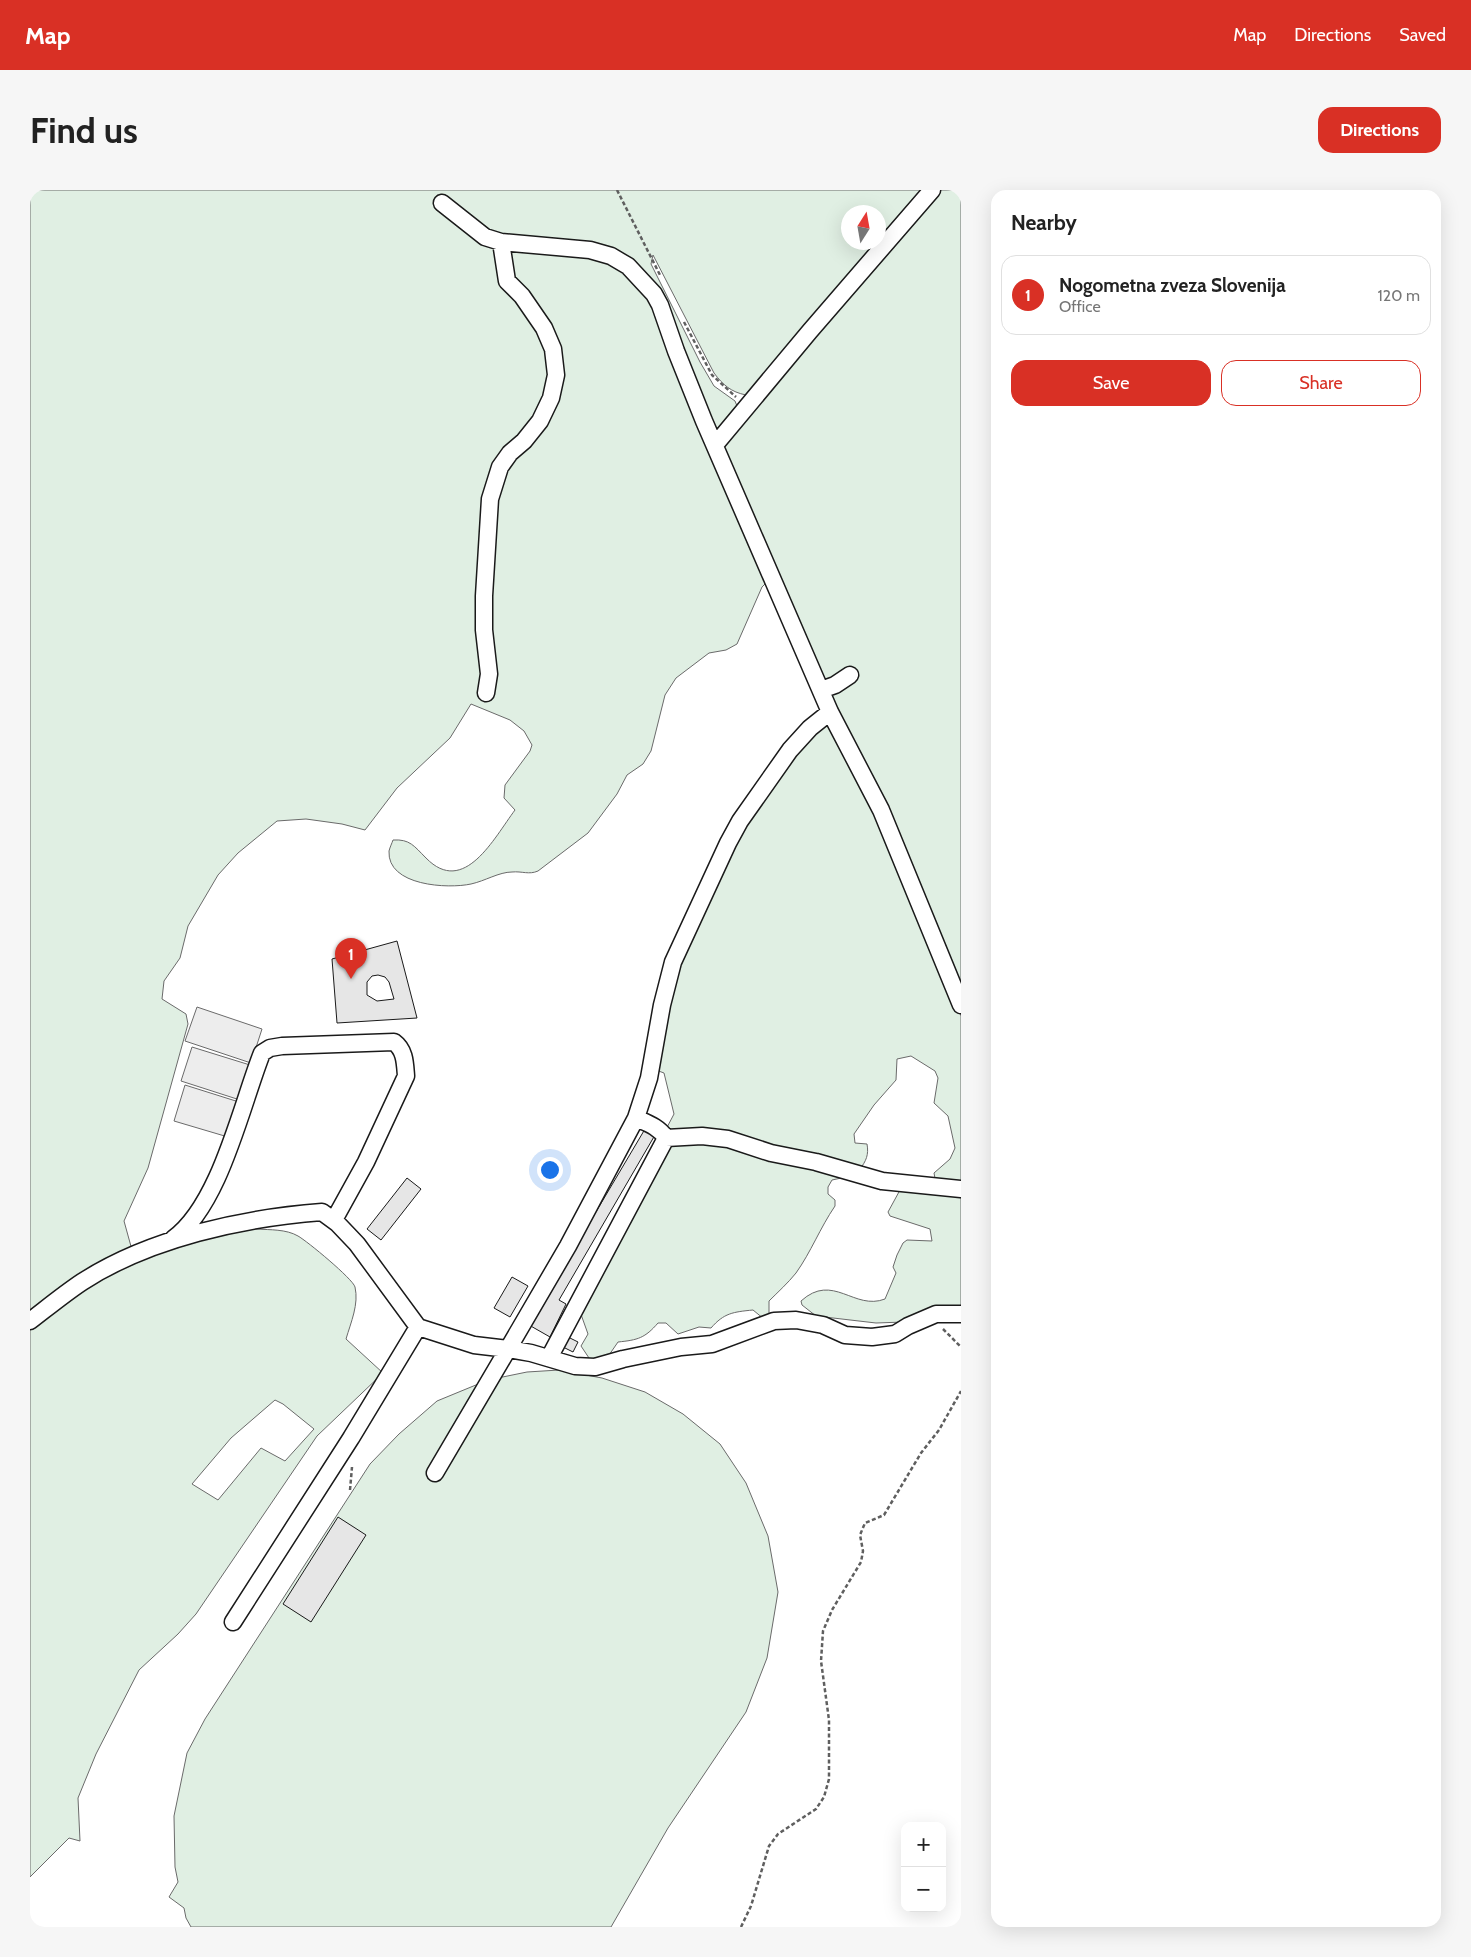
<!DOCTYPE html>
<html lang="en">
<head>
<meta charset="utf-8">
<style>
  :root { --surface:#fff; --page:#f6f6f6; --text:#222; --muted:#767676; --line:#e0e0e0; --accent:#d93025 }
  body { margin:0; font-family:Cabin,sans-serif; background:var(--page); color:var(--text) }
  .controls { position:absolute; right:15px; bottom:15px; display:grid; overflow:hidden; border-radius:10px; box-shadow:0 5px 20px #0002 }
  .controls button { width:45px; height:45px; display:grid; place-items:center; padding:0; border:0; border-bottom:1px solid var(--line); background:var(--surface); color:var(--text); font:25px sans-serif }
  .compass { position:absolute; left:811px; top:15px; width:45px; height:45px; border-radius:50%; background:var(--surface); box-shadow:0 5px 20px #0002; rotate:11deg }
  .you { position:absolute; left:519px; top:979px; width:18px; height:18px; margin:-12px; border:4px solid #fff; border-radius:50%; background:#1a73e8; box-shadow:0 0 0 8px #1a73e833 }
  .badge { display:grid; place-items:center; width:32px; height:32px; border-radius:50%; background:var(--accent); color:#fff; font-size:16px; font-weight:700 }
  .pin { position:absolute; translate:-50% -41px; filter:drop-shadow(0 1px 2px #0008) }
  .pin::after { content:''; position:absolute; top:26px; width:18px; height:15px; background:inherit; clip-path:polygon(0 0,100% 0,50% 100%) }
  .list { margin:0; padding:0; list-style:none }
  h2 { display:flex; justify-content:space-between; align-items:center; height:65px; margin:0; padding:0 20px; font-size:21px }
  h2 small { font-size:16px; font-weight:400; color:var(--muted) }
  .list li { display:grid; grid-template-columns:32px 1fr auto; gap:15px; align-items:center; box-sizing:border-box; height:80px; margin:0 10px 10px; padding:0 10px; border:1px solid var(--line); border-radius:15px }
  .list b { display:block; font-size:19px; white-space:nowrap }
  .list p { margin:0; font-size:16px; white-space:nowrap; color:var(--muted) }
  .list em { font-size:16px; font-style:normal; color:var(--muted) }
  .actions { display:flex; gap:10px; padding:15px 20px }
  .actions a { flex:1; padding:11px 0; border:1px solid var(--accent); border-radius:15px; text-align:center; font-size:18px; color:var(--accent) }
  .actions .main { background:var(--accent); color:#fff }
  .map { position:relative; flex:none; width:931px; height:1737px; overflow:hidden; border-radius:15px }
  header { display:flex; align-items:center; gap:30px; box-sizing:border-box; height:70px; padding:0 25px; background:var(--accent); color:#fff }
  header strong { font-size:24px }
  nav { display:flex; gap:28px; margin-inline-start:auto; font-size:18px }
  .intro { display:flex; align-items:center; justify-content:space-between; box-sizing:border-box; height:120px; padding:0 30px }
  h1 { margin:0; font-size:35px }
  .button { padding:12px 22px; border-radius:15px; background:var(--accent); color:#fff; font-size:18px; font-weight:700 }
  main { display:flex; gap:30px; padding:0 30px }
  aside { flex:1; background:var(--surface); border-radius:15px; box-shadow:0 5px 20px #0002 }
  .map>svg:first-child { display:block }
  .green { fill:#e0efe3; stroke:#6a6a6a; fill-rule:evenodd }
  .parking { fill:#ededed; stroke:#6a6a6a }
  .building { fill:#e6e6e6; stroke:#1a1a1a; fill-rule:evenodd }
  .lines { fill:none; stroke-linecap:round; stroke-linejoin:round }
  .minor-casing { stroke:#1a1a1a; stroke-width:19 }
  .path { stroke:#5f5f5f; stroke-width:2.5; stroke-dasharray:4 2.5; stroke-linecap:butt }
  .minor { stroke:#fff; stroke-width:16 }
</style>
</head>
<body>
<header>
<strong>Map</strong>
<nav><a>Map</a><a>Directions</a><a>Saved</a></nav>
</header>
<div class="intro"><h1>Find us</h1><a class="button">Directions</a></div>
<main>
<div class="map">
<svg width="931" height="1737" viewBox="0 0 931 1737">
  <rect width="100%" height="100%" fill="#fff"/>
  <path class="green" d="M0 0H899L716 205C701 202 693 195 684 183L623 65 621 74 670 172 684 196 705 211 709 221 688 241 681 237 615 85 554 63 587 75 617 100 740 389 732 397 707 454 696 460 679 463 646 488 635 505 621 561 613 574 597 585 587 604 558 643 508 681C499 685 492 681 482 682 469 682 455 691 441 694 418 699 357 696 359 661 360 657 362 653 363 650 380 649 384 656 396 668 434 707 464 648 485 620L474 608 475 595 500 561 502 555 494 541 480 530 441 514 420 548 367 598 335 640 312 634 276 629 247 631 208 663 188 685 158 736 150 768 134 791 132 809 156 824 158 834 118 978 94 1031 102 1060 0 1124ZM818 22H848V52H818Z
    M906 0H931V803L808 528 692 253Z
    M793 535H801L845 617 931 826V996L906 994 904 983 920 969 925 958 918 926 904 913 908 888 905 881 881 866 867 869 866 890 844 915 824 944 825 953 837 954C839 965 836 971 830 979L634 943 644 924 634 883 626 880 645 780 713 633 764 560Z
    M679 950 816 987 802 990 798 997V1004L805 1010V1016C790 1038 781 1062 766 1083 758 1093 748 1102 739 1111V1127L734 1129 723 1120C703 1122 694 1123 681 1138L669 1137 648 1144 636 1133H628C615 1148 608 1150 588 1152L577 1168 561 1171 551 1156 558 1144 548 1116 627 956Z
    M870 1000 931 1001V1117L874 1132 846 1133 786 1126 772 1115 771 1111C803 1082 824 1121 855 1109L866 1083 863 1077 867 1065 873 1053 877 1050 902 1051 900 1039 860 1026 858 1022Z
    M227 1039C240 1040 256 1039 268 1046 277 1051 323 1089 325 1097 329 1114 321 1132 316 1149L353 1183 287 1246 166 1424 148 1444 109 1480 66 1564 48 1608 50 1651 39 1648 0 1687V1136L36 1111 100 1072 196 1042ZM245 1210 253 1214 284 1239 255 1271 231 1258 188 1310 162 1294 201 1248Z
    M529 1180 572 1188 615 1202 653 1224 690 1254 716 1293 738 1346 748 1402 737 1468 716 1522 638 1638 581 1737H161L156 1728 154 1718 139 1707 148 1692 145 1677 144 1626 157 1563 175 1529 340 1274 369 1244 407 1211 458 1190 497 1182Z"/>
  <path class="parking" d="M167 817 232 839 221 873 155 851Z
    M162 857 220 875 210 910 151 891Z
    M155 895 209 912 198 947 144 931Z"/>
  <path class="building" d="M367 751 387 828 307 833 302 769ZM348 785 355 787 359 792 364 809 347 811 337 805V792L342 786Z
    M615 939 625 945 529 1110 536 1114 520 1147 499 1135Z
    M377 988 391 999 351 1050 337 1039Z
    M482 1087 498 1096 480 1127 464 1118Z
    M536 1146 548 1152 543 1162 531 1156Z
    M308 1327 336 1345 281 1432 253 1414Z"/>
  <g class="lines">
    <g class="minor-casing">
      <path id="minor" d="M412 13 455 47 471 52 560 60 581 66 598 76 624 104 630 115 646 161 674 231 800 522 851 620 931 815
        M685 255 780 141 902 0
        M791 500 805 495 820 485
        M456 503 459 484 454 440V406L460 309 470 277 480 263 494 251 510 231 521 208 526 185 523 159 514 138 492 106 477 91 471 52
        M606 928C617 933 629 937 636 948
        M143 1049C190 1015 211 916 232 863L240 858 252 856 364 852C375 860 375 873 376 886L336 972 304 1030
        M0 1131C17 1118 34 1104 52 1092 120 1048 213 1028 292 1022L307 1033 327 1054 388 1137 444 1155 478 1159 538 1056 606 928 619 888 632 815 643 772 698 653 710 631 760 560 780 538 800 522
        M519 1168 636 948 672 946 698 949 741 963 786 972 852 991 931 999
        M405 1283 478 1159 501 1163 545 1176 565 1177 593 1169 651 1157 682 1154 744 1131 766 1130 793 1135 815 1145 842 1147 865 1144 878 1136 906 1124H931
        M203 1432 321 1248 388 1137"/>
    </g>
    <path class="path" d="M587 0 631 87
      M654 132 682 185 706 207
      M913 1139 931 1157
      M320 1300 322 1277
      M711 1737 721 1716 739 1656 748 1644 786 1619 794 1607 799 1589V1530L791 1471 793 1441 802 1420 831 1372 833 1361 830 1345 835 1333 854 1325 891 1263 909 1240 931 1201"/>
    <use href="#minor" class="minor"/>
  </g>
</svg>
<div class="controls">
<button>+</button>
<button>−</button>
</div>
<svg class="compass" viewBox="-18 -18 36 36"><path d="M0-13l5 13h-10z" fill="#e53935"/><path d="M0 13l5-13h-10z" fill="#767676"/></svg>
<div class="you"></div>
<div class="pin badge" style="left:321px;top:789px">1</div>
</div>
<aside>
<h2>Nearby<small></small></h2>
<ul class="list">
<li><span class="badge">1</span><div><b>Nogometna zveza Slovenija</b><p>Office</p></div><em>120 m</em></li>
</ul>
<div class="actions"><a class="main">Save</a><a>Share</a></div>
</aside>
</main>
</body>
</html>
